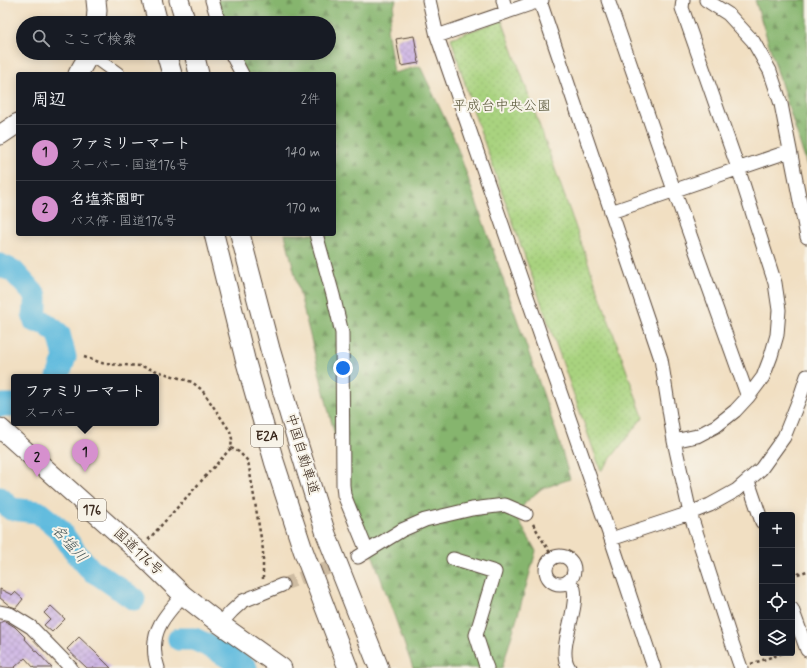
<!DOCTYPE html>
<html lang="ja">
<head>
<meta charset="utf-8">
<style>
  :root { --surface:#171b24; --page:#20242c; --text:#f1f3f6; --muted:#9ea1a6; --line:#363941; --accent:#d690ce }
  body { margin:0; font-family:Mynerve,"Klee One",sans-serif; background:var(--page); color:var(--text) }
  .controls { position:absolute; right:12px; bottom:12px; display:grid; overflow:hidden; border-radius:4px; box-shadow:0 2px 10px #0003 }
  .controls button { width:36px; height:36px; display:grid; place-items:center; padding:0; border:0; border-bottom:1px solid var(--line); background:var(--surface); color:var(--text); font:20px sans-serif }
  .you { position:absolute; left:343px; top:368px; width:14px; height:14px; margin:-10px; border:3px solid #fff; border-radius:50%; background:#1a73e8; box-shadow:0 0 0 6px #1a73e833 }
  .badge { display:grid; place-items:center; width:26px; height:26px; border-radius:50%; background:var(--accent); color:#111; font-size:13px; font-weight:700 }
  .pin { position:absolute; translate:-50% -33px; filter:drop-shadow(0 1px 2px #0008) }
  .pin::after { content:''; position:absolute; top:21px; width:14px; height:12px; background:inherit; clip-path:polygon(0 0,100% 0,50% 100%) }
  .popup { position:absolute; left:11px; top:374px; width:148px; height:52px; box-sizing:border-box; display:grid; place-content:center; border-radius:4px; background:var(--surface); filter:drop-shadow(0 1px 3px #0005); font-size:13px; white-space:nowrap; color:var(--muted) }
  .popup b { font-size:15px; color:var(--text) }
  .popup::after { content:''; position:absolute; left:50%; top:100%; margin-left:-8px; border:8px solid transparent; border-top-color:var(--surface) }
  .list { margin:0; padding:0; list-style:none }
  h2 { display:flex; justify-content:space-between; align-items:center; height:52px; margin:0; padding:0 16px; font-size:17px }
  h2 small { font-size:13px; font-weight:400; color:var(--muted) }
  .list li { display:grid; grid-template-columns:26px 1fr auto; gap:12px; align-items:center; box-sizing:border-box; height:56px; padding:0 16px; border-top:1px solid var(--line) }
  .list b { display:block; font-size:15px; white-space:nowrap }
  .list p { margin:0; font-size:13px; white-space:nowrap; color:var(--muted) }
  .list em { font-size:13px; font-style:normal; color:var(--muted) }
  .icon { flex:none; width:22px; height:22px; fill:none; stroke:currentColor; stroke-width:2; stroke-linecap:round; stroke-linejoin:round }
  .map { position:relative; flex:none; width:807px; height:668px; overflow:hidden }
  .search { position:absolute; background:var(--surface); box-shadow:0 2px 10px #0003; left:16px; top:16px; width:320px; height:44px; display:flex; align-items:center; gap:10px; box-sizing:border-box; padding:0 14px; border-radius:22px; color:var(--muted); font-size:15px }
  .panel { position:absolute; background:var(--surface); box-shadow:0 2px 10px #0003; left:16px; top:72px; width:320px; height:164px; border-radius:4px }
  .map>svg:first-child { display:block }
  .forest { fill:url(#forest-firs); stroke:#607046 }
  .park { fill:url(#park-dots); stroke:#727e4e }
  .lines { fill:none; stroke-linecap:round; stroke-linejoin:round }
  .river { stroke:#61bbde; stroke-width:23 }
  .building { fill:url(#building-cross-hatch) }
  .minor-tunnel { stroke:#cdbba1; stroke-width:13; stroke-dasharray:13 6; stroke-linecap:butt }
  .minor-casing { stroke:#564537; stroke-width:15 }
  .highway-casing { stroke:#564537; stroke-width:21 }
  .path { stroke:#564537; stroke-width:2.5; stroke-dasharray:3 3; stroke-linecap:butt }
  .minor { stroke:#fff; stroke-width:13 }
  .highway { stroke:#fff; stroke-width:19 }
  .labels { text-anchor:middle; dominant-baseline:central; stroke-width:4; stroke-linejoin:round; paint-order:stroke }
  .shield { fill:#f7f3e8; stroke:#73665b; stroke-width:1 }
  .shield-label { font-size:13px; font-weight:bold; fill:#3b2a1e }
  .park-label { font-size:14px; fill:#565436; stroke:#f7f3e8 }
  .street-label { font-size:14px; fill:#3b2a1e; stroke:#f7f3e8 }
  .water-label { font-size:15px; font-style:italic; fill:#465658; stroke:#f7f3e8 }
</style>
</head>
<body>
<div class="map">
<svg width="807" height="668" viewBox="0 0 807 668">
  <defs>
    <pattern id="forest-firs" width="22" height="20" patternUnits="userSpaceOnUse"><rect width="22" height="20" fill="#86b56e"/><path d="M5 1l3.5 6h-7zM16 11l3.5 6h-7z" fill="#6f935a"/></pattern>
    <pattern id="park-dots" width="8" height="8" patternUnits="userSpaceOnUse"><rect width="8" height="8" fill="#a9d37f"/><path d="M2 2h.1M6 6h.1" fill="none" stroke="#92b56d" stroke-width="1.8" stroke-linecap="round"/></pattern>
    <pattern id="building-cross-hatch" width="8" height="8" patternUnits="userSpaceOnUse"><rect width="8" height="8" fill="#cbb0e5"/><path d="M0 0l8 8M0 8l8-8" fill="none" stroke="#a68fb9"/></pattern>
  </defs>
  <rect width="100%" height="100%" fill="#f7f3e8"/>
  <filter id="ink" filterUnits="userSpaceOnUse"><feTurbulence type="fractalNoise" baseFrequency=".025" numOctaves="2"/><feDisplacementMap in="SourceGraphic" scale="8" xChannelSelector="R" yChannelSelector="G"/><feConvolveMatrix kernelMatrix="1 2 1 2 8 2 1 2 1" color-interpolation-filters="sRGB"/></filter>
  <filter id="wash" filterUnits="userSpaceOnUse"><feTurbulence type="fractalNoise" baseFrequency=".012" numOctaves="4" result="noise"/><feDisplacementMap in="SourceGraphic" scale="16" xChannelSelector="R" yChannelSelector="G"/><feGaussianBlur stdDeviation="0.9" result="paint"/><feColorMatrix in="noise" values="0 0 0 0 0 0 0 0 0 0 0 0 0 0 0 0 0 1.4 0 .05"/><feComposite in="paint" operator="in"/></filter>
  <g filter="url(#wash)">
    <rect width="100%" height="100%" fill="#f1dfc2"/>
    <path class="forest" d="M212 0H396L387 29 394 73 420 66 454 138 557 434 570 479 541 489 526 502 516 516 536 551 520 608 502 668H413L346 481 285 234H334V74H237L230 53H329V23H220Z
      M755 0H807V166Z"/>
    <path class="park" d="M502 20 643 417 601 471 475 116 451 38Z"/>
    <g class="lines">
      <path class="river" d="M0 265 13 271 36 296V308L33 314 35 321 45 323 59 334 65 357 58 377
        M0 406 3 405H14
        M0 498 11 509 38 512 58 528 77 554 92 571 101 576 134 599
        M179 639H194L213 648 246 668"/>
    </g>
    <g id="blocks">
      <path class="building" d="M414 36 419 63 401 66 396 39Z
        M0 589 12 595 15 592 23 599 16 608 10 606 0 598Z
        M51 606 65 619 52 632 44 625 50 619 44 613Z
        M3 621 7 622 15 627 25 637 24 638 52 668H34L25 658 14 668H0V623Z
        M79 637 94 651 111 668H87L67 649Z"/>
    </g>
  </g>
  <g filter="url(#ink)">
    <use href="#blocks" fill-opacity="0" stroke="#564537" stroke-width="1"/>
    <g class="lines">
      <path class="minor-tunnel" d="M282 585 358 557"/>
      <g class="minor-casing">
        <path id="minor" d="M212 0 219 23
          M429 0 437 36 611 539 654 668
          M503 0 506 12
          M608 0 674 190 748 397
          M706 0 728 14 753 41 770 71 781 104 807 237
          M540 1 661 359 674 441 690 513 729 634 741 668
          M437 36 542 0
          M89 53 118 74
          M231 53 242 74
          M611 212 790 151
          M316 234 333 295 342 333 343 485 344 495 367 551
          M674 441 697 436 716 426 735 411 748 397 763 377 771 356 777 335 779 310 775 283 738 168 682 8 683 0
          M748 481 762 522
          M611 539 690 513 710 505 737 490 761 469 784 437 800 397 807 376
          M546 570a14 14 0 1 1 28 0a14 14 0 1 1-28 0Z
          M358 557 402 530 425 520 472 509 505 505 526 514
          M453 559 495 572 476 635 485 663 487 668
          M569 581C570 583 573 586 574 589 579 611 556 650 569 668
          M792 609 807 650
          M0 612 10 614 31 627 71 668
          M220 624 232 611 243 601 282 585
          M158 668C153 655 153 638 160 625 165 615 175 604 183 595"/>
      </g>
      <g class="highway-casing">
        <path id="highway" d="M152 0 158 23
          M179 0 186 23
          M96 23 97 10 96 0
          M166 53 172 74
          M194 53 199 74
          M78 74 86 60 89 53
          M0 135 18 123
          M214 234 245 359 274 461 303 550 348 668
          M240 234 270 349 297 440 326 534 379 668
          M0 428 141 554 183 595 220 624 282 668"/>
      </g>
      <path class="path" d="M84 357 105 364 141 366 192 382 202 390 230 431 232 439 231 448 148 540
        M231 448 239 452 248 461 263 550V580
        M533 524 553 558
        M792 576 807 571
        M751 664 783 653"/>
      <use href="#minor" class="minor"/>
      <use href="#highway" class="highway"/>
    </g>
  </g>
  <g class="labels">
    <g class="shield">
      <rect x="251" y="425" width="32" height="22" rx="3"/>
      <rect x="78" y="499" width="28" height="22" rx="3"/>
    </g>
    <g class="shield-label">
      <text x="267" y="436">E2A</text>
      <text x="92" y="510">176</text>
    </g>
    <g class="park-label">
      <text x="502" y="106">平成台中央公園</text>
    </g>
    <g class="street-label">
      <text transform="translate(302 454) rotate(73)">中国自動車道</text>
      <text transform="translate(138 552) rotate(43)">国道176号</text>
    </g>
    <g class="water-label">
      <text transform="translate(69 544) rotate(49)">名塩川</text>
    </g>
  </g>
</svg>
<div class="controls">
<button>+</button>
<button>−</button>
<button><svg class="icon" aria-label="locate" viewBox="0 0 24 24"><circle cx="12" cy="12" r="6"/><path d="M12 2v4M12 18v4M2 12h4M18 12h4"/></svg></button>
<button><svg class="icon" aria-label="layers" viewBox="0 0 24 24"><path d="M12 4l9 5-9 5-9-5zM3 14l9 5 9-5"/></svg></button>
</div>
<div class="you"></div>
<div class="pin badge" style="left:85px;top:472px">1</div>
<div class="popup"><b>ファミリーマート</b>スーパー</div>
<div class="pin badge" style="left:37px;top:477px">2</div>
<div class="search"><svg class="icon" aria-label="search" viewBox="0 0 24 24"><circle cx="10" cy="10" r="6"/><path d="M15 15l6 6"/></svg>ここで検索</div>
<section class="panel">
<h2>周辺<small>2件</small></h2>
<ul class="list">
<li><span class="badge">1</span><div><b>ファミリーマート</b><p>スーパー · 国道176号</p></div><em>140 m</em></li>
<li><span class="badge">2</span><div><b>名塩茶園町</b><p>バス停 · 国道176号</p></div><em>170 m</em></li>
</ul>
</section>
</div>
</body>
</html>
